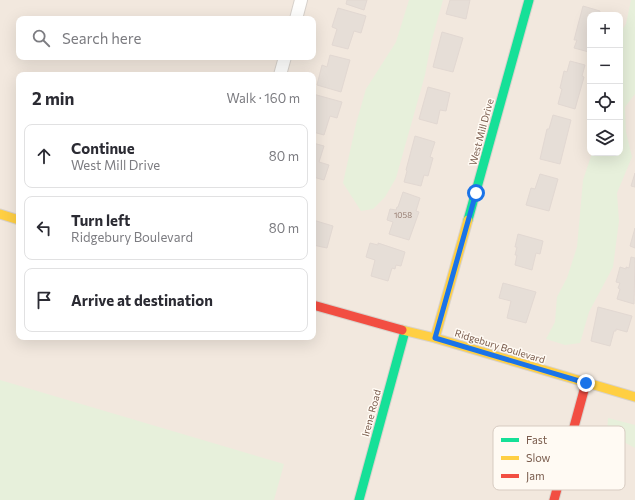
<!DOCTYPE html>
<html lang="en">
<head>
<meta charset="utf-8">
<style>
  :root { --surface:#fff; --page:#f2f2f3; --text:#2b2b33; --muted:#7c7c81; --line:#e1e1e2 }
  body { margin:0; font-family:Commissioner,sans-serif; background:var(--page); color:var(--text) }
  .controls { position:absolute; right:12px; top:12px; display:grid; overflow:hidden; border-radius:8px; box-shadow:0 4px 16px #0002 }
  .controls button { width:36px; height:36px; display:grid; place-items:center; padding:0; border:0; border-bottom:1px solid var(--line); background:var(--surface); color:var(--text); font:20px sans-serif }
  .stop { position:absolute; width:12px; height:12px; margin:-9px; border:3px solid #1a73e8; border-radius:50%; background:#fff }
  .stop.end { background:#1a73e8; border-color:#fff; box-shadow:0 1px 4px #0008 }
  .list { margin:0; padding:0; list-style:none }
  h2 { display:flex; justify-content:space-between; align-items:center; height:52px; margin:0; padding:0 16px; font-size:17px }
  h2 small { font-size:13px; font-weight:400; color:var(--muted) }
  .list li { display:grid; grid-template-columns:26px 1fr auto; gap:12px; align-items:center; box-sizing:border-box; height:64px; margin:0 8px 8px; padding:0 8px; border:1px solid var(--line); border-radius:8px }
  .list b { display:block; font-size:15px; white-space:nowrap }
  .list p { margin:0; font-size:13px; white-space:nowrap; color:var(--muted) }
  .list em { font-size:13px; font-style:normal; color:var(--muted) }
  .icon { flex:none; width:22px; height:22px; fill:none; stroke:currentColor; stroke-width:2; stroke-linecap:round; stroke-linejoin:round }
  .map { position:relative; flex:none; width:635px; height:500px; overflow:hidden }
  .search { position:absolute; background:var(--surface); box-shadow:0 4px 16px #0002; left:16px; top:16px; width:300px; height:44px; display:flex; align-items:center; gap:10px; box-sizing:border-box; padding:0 14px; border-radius:8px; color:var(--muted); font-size:15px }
  .panel { position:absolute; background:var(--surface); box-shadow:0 4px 16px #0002; left:16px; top:72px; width:300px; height:268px; border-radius:8px }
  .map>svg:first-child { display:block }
  .residential { fill:#f2e8de; fill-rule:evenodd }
  .green { fill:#e7f0db }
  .building { fill:#e6ded7; stroke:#e2d8d2 }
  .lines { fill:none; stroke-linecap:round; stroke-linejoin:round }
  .street-casing { stroke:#d7d1cb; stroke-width:14 }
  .fast-casing { stroke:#d9d2cb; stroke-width:11 }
  .slow-casing { stroke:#d9d2cb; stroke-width:11 }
  .jam-casing { stroke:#d9d2cb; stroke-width:11 }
  .street { stroke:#fefefd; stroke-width:12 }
  .fast { stroke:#16e098; stroke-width:9 }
  .slow { stroke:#ffcf43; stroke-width:9 }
  .jam { stroke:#f24e42; stroke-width:9 }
  .route { stroke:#1a73e8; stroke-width:5 }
  .labels { text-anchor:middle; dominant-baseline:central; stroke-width:3; stroke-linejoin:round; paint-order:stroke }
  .number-label { font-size:8px; fill:#977e72 }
  .street-label { font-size:10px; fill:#7a5c4d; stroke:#fffaf3 }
  .key { fill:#fffaf3; stroke:#d7cbc1; stroke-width:1 }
  .key-label { font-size:11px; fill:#7a5c4d }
</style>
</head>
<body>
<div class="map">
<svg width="635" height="500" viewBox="0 0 635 500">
  <rect width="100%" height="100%" fill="#f9f5f0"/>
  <path class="residential" d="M0 0H635V500H0ZM590 15H620V153H590ZM19 19H313V57H19ZM19 75H313V337H19Z"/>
  <path class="green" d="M409 0H443L431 43 425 75 396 178 385 197 373 209 361 211 343 183 356 124 366 89 396 42Z
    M631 0H635V94L625 107 626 132 632 157 617 193 619 221 613 267 589 312 580 343 565 345 546 339 555 322 557 297 567 278 577 247 583 180 592 153H620V33L626 24Z
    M0 380 284 464 274 500H0Z
    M608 418 635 425V448L607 433Z"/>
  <path class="building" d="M347 0H367L364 10 346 4Z
    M450 0H470L466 19 446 14Z
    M583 6 600 11 599 15H590V48L589 52 574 48 577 40H574Z
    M338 8 366 16 361 33 354 31 348 49 332 45 337 29 332 27Z
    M442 32 463 38 453 72 433 67Z
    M330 55 350 60 341 92 317 85 322 65 327 67Z
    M570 61 585 65 582 76 584 77 575 109 558 104 562 89 560 88 564 71 567 72Z
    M428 87 450 93 446 111 440 110 437 124 419 119Z
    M313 94 342 102 337 118 330 116 324 135 313 132Z
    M553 115 571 120 560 164 540 159 547 129H549Z
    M415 136 435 142 430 157 433 158 428 176 424 175 421 186 404 182 407 171 406 170Z
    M313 143 324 146 319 162 329 165 324 180 313 177Z
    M635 173V187L631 186Z
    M540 174 558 179 549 211 526 205 531 188 535 189Z
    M403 192 420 198 416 211 419 212 409 240 389 234 393 222 387 220 390 209 396 210 397 207H398Z
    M313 220 333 226 327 248 313 245Z
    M635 228V248L630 246Z
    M518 234 543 241 540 254 536 253 532 270 515 265 517 255H515L517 247H515Z
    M370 243 378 245V243L405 252 401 266 396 265 395 269 392 268 388 281 371 276 375 260 366 257Z
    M631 257 635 258 634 304 617 299 620 289 618 288 620 283 616 282 620 267 626 269V267L629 268Z
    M503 283 536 292 526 323 507 318 511 301 499 298Z
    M598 307 632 316 627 332 616 329V331H614L610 346 591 341Z"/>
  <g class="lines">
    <g class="street-casing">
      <path id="street" d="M296 19 301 0
        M280 75 285 57"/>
    </g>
    <g class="fast-casing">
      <path id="fast" d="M468 220 529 0
        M359 500 405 331"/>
    </g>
    <g class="slow-casing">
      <path id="slow" d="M0 214 19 220
        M402 330 435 338 635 397
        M435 338 468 220"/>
    </g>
    <g class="jam-casing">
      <path id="jam" d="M313 305 402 330
        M554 500 586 383"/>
    </g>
    <use href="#street" class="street"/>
    <use href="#fast" class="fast"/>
    <use href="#slow" class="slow"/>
    <use href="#jam" class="jam"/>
  </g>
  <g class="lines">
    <path class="route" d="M476 193 435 338 586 383"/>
  </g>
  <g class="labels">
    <g class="number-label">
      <text x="403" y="215">1058</text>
    </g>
    <g class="street-label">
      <text transform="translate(481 132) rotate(-75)">West Mill Drive</text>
      <text transform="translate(500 346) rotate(17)">Ridgebury Boulevard</text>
      <text transform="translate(371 413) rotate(-75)">Irene Road</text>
    </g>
  </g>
  <rect x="493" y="426" width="132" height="64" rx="6" class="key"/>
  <rect x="501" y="438" width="18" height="4" fill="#16e098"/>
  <rect x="501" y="456" width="18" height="4" fill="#ffcf43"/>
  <rect x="501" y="474" width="18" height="4" fill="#f24e42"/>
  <g class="key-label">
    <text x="526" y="444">Fast</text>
    <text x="526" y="462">Slow</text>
    <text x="526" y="480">Jam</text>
  </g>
</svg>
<div class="controls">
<button>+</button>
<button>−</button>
<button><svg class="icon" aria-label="locate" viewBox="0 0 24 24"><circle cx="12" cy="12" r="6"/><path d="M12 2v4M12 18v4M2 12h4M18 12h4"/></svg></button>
<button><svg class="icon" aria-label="layers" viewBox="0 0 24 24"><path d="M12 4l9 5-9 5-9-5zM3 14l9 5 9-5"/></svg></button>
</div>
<div class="stop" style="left:476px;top:193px"></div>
<div class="stop end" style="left:586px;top:383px"></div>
<div class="search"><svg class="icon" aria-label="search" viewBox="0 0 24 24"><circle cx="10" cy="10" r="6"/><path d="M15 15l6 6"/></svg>Search here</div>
<section class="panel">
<h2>2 min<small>Walk · 160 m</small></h2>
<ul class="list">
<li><svg class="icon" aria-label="ahead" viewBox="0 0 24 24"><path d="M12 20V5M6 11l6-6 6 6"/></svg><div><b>Continue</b><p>West Mill Drive</p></div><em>80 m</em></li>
<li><svg class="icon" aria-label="left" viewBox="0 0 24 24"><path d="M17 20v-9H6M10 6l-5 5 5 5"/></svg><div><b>Turn left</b><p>Ridgebury Boulevard</p></div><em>80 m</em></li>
<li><svg class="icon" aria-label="arrive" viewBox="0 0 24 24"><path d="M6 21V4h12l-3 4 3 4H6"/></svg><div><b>Arrive at destination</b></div></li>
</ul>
</section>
</div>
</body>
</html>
